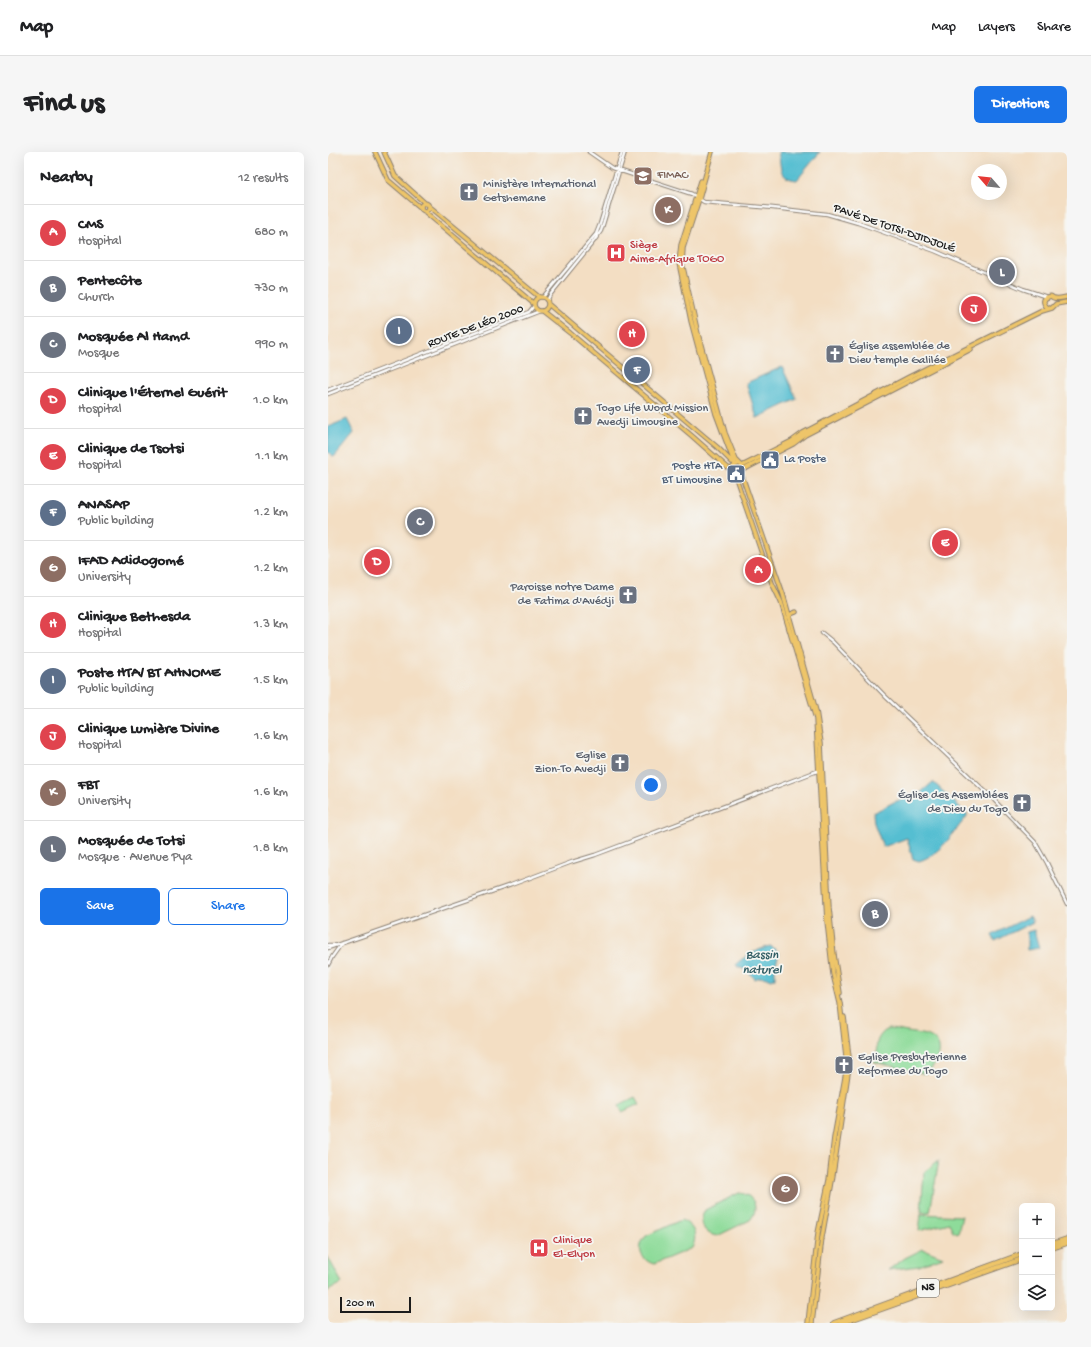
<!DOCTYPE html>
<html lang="en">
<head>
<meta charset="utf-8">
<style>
  :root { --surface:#fff; --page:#f6f6f6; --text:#202124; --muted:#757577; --line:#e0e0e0; --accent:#1a73e8 }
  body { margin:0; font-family:"Gochi Hand",sans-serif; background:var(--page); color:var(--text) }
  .controls { position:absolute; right:12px; bottom:12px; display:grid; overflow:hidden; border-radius:6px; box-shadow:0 4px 16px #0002 }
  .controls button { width:36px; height:36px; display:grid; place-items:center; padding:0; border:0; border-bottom:1px solid var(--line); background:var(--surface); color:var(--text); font:20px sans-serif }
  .compass { position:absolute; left:643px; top:12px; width:36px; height:36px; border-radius:50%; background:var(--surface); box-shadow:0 4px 16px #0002; rotate:298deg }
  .scale { position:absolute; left:12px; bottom:10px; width:71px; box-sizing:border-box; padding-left:4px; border:2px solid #1c1c1c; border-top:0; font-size:11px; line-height:14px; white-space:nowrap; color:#1c1c1c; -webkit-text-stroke:3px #f6f6f2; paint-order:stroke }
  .you { position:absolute; left:323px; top:633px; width:14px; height:14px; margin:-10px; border:3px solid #fff; border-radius:50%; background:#1a73e8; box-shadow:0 0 0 6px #1a73e833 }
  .badge { display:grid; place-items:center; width:26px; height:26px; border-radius:50%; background:var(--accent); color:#fff; font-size:13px; font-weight:700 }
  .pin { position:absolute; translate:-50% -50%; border:2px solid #fff; box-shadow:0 1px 4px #0006 }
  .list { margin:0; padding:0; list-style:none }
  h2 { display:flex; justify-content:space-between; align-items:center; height:52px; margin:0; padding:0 16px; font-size:17px }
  h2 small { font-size:13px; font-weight:400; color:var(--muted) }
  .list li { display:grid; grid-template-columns:26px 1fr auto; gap:12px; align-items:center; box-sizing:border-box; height:56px; padding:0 16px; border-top:1px solid var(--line) }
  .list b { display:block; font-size:15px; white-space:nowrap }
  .list p { margin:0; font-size:13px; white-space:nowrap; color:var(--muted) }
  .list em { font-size:13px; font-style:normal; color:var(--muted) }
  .actions { display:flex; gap:8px; padding:12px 16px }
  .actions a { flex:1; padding:9px 0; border:1px solid var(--accent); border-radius:6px; text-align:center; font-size:14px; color:var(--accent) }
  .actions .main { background:var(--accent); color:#fff }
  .icon { flex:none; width:22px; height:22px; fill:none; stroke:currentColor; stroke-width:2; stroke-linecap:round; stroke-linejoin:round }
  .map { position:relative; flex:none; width:739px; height:1171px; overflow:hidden; border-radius:6px }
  header { display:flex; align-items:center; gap:24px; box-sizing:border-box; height:56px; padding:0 20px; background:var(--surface); border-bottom:1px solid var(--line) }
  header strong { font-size:19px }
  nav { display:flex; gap:22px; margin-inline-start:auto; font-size:14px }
  .intro { display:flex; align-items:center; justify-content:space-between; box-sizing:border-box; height:96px; padding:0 24px }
  h1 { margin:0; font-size:28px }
  .button { padding:10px 18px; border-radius:6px; background:var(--accent); color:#fff; font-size:14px; font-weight:700 }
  main { display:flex; gap:24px; padding:0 24px }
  aside { flex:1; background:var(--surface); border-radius:6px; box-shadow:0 4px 16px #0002 }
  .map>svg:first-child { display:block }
  .green { fill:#8edb9a; stroke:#557c5b }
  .water { fill:#54bed1; stroke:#386d76 }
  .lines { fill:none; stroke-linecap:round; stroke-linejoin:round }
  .minor-casing { stroke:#887d70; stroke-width:4.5 }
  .major-casing { stroke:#887d70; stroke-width:5.5 }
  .highway-casing { stroke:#887d70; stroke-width:6 }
  .minor { stroke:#fff; stroke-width:2.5 }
  .major { stroke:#eec569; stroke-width:3.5 }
  .highway { stroke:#eec569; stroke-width:4 }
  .labels { text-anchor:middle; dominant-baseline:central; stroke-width:3.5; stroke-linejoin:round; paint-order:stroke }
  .shield { fill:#f6f6f2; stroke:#5d5d5c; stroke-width:1 }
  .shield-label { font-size:11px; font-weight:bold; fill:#1c1c1c }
  .education-label { font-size:12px; fill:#785e54; stroke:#f6f6f2; text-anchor:start }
  .worship-label { font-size:12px; fill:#5b616d; stroke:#f6f6f2; text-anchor:start }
  .street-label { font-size:12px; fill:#1c1c1c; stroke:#f6f6f2 }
  .health-label { font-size:12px; fill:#be3a42; stroke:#f6f6f2; text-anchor:start }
  .service-label { font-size:12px; fill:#4e5e75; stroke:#f6f6f2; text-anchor:start }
  .water-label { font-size:13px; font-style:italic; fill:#325d64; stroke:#f6f6f2 }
</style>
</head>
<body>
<header>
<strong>Map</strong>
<nav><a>Map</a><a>Layers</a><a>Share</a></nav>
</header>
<div class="intro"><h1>Find us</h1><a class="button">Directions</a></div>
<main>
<aside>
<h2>Nearby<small>12 results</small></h2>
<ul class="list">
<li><span class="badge" style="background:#e0444e">A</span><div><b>CMS</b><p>Hospital</p></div><em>680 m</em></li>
<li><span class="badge" style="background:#6b7280">B</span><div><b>Pentecôte</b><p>Church</p></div><em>730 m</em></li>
<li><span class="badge" style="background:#6b7280">C</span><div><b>Mosquée Al Hamd</b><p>Mosque</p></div><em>990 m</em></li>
<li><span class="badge" style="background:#e0444e">D</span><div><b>Clinique l'Éternel Guérit</b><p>Hospital</p></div><em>1.0 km</em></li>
<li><span class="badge" style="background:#e0444e">E</span><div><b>Clinique de Tsotsi</b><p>Hospital</p></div><em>1.1 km</em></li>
<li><span class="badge" style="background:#5c6f8a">F</span><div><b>ANASAP</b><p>Public building</p></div><em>1.2 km</em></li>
<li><span class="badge" style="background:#8d6e63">G</span><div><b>IFAD Adidogomé</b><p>University</p></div><em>1.2 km</em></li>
<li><span class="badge" style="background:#e0444e">H</span><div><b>Clinique Bethesda</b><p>Hospital</p></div><em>1.3 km</em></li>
<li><span class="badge" style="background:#5c6f8a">I</span><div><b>Poste HTA/ BT AHNOME</b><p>Public building</p></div><em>1.5 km</em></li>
<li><span class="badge" style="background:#e0444e">J</span><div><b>Clinique Lumière Divine</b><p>Hospital</p></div><em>1.6 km</em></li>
<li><span class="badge" style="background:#8d6e63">K</span><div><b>FBT</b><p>University</p></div><em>1.6 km</em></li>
<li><span class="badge" style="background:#6b7280">L</span><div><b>Mosquée de Totsi</b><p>Mosque · Avenue Pya</p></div><em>1.8 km</em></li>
</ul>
<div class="actions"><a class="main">Save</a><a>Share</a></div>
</aside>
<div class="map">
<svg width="739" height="1171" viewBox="0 0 739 1171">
  <rect width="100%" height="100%" fill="#f6f6f2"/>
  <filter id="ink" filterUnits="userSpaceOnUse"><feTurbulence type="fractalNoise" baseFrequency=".025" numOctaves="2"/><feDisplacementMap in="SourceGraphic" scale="8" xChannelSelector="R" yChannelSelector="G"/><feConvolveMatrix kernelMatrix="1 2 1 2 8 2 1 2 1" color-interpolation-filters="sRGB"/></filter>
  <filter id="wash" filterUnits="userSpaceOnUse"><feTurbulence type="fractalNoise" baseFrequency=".012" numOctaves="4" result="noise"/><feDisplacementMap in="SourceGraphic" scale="16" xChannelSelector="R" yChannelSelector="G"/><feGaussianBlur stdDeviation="0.9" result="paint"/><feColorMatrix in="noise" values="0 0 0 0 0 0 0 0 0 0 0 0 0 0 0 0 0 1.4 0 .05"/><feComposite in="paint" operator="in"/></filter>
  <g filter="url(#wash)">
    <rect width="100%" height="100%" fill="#f3dec3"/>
    <path class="green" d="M560 877C566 877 573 879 579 880 586 881 597 882 603 885 619 895 609 913 598 922L546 910 547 907H551C546 895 548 884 560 877Z
      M307 945 311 952 294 960 291 953Z
      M611 1008 602 1060H593L596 1020Z
      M411 1041C426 1042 432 1057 422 1068L389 1084C375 1082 370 1070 377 1058Z
      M593 1062 634 1064 630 1081 625 1079 621 1071 591 1079Z
      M353 1068C366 1073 370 1084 364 1096L326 1112C312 1108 308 1095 318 1084Z
      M595 1097 615 1105 591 1114 560 1118 577 1106Z
      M0 1105 14 1131 0 1139Z"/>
    <path class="water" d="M450 0H492L469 28C449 26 454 15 450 0Z
      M454 215 469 247 429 266 418 231Z
      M19 267 26 281 6 305 0 300V275Z
      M605 630 639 662V664C626 680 612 703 591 709L585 707 579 686 555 695 546 671 545 661 566 650 591 642Z
      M702 764 705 770 667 789 664 783Z
      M706 778 711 796 699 798V780Z
      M442 794 447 797 451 802 447 815V826L444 828C437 825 433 824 427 827L418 818 410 815 408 812C420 802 427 799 442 794Z"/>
  </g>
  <g filter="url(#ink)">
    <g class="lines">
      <g class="minor-casing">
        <path id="minor" d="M261 0 284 16 364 42 376 50 445 56 499 62 530 71 607 99 695 137 719 145
          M215 145 268 82 272 72 294 0
          M219 149 222 143 266 89 273 79 297 0
          M0 238 201 160 206 154
          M0 242 212 159
          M494 481 505 490 557 544 664 646 707 690 719 711 739 752
          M0 793H6
          M0 796 183 733 244 710 267 703 492 618
          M0 813 4 805 14 791"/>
      </g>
      <g class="major-casing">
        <path id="major" d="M47 0 60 28 93 56
          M56 0 67 24 98 52
          M384 0 371 47 355 96 354 111 370 182 397 281 408 308 414 314 415 318
          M373 29 353 93 351 111 363 169 388 262 407 313
          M93 55a4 4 0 1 1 8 0a4 4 0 1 1-8 0Z
          M101 54 211 145
          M96 59 206 152
          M206 152a7 7 0 1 1 14 0a7 7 0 1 1-14 0Z
          M220 152 389 295 404 310
          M728 152 739 150
          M721 156C716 154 713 147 720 145 724 143 723 145 726 146 730 147 735 146 739 145
          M214 159 242 181 364 284 400 316 404 317
          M410 312 406 314 404 319 407 323 444 431 453 450 488 567 499 769 505 822 512 851 518 904V920L506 986 501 1028 490 1081 480 1171
          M414 314 464 289 475 281 581 225 714 159 724 156 728 152
          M413 321 455 442 488 559 493 591 501 756 506 803 512 841
          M407 323H411L415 318 465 292 477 283 643 197
          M461 465 463 462 468 460
          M484 1171 494 1085 504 1029 520 921 521 905 516 865"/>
      </g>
      <g class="highway-casing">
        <path id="highway" d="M724 1092 739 1087
          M724 1096 739 1091
          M506 1171 694 1102
          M514 1171 694 1107"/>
      </g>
      <use href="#minor" class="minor"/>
      <use href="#major" class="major"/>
      <use href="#highway" class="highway"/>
    </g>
  </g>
  <defs>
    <g id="university-square" transform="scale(1)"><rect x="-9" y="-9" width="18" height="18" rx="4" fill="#8d6e63" stroke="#f6f6f2"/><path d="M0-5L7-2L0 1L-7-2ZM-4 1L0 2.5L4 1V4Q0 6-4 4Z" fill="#fff"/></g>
    <g id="church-square" transform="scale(1)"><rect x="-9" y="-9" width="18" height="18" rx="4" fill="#6b7280" stroke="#f6f6f2"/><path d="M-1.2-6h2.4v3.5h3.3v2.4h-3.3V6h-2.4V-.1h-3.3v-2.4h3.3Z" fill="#fff"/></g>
    <g id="hospital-square" transform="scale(1)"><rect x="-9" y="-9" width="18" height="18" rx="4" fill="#e0444e" stroke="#f6f6f2"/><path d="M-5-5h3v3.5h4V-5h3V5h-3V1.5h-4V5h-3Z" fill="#fff"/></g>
    <g id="civic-square" transform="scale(1)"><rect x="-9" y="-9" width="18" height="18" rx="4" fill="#5c6f8a" stroke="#f6f6f2"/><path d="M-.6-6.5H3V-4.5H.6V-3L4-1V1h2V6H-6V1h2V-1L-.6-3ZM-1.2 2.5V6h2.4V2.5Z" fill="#fff"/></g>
  </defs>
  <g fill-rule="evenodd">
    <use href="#university-square" x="315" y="24"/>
    <use href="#church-square" x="141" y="40"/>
    <use href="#hospital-square" x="288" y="101"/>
    <use href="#church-square" x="507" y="202"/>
    <use href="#church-square" x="255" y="264"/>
    <use href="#civic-square" x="442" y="308"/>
    <use href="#civic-square" x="408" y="322"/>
    <use href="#church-square" x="300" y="443"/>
    <use href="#church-square" x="292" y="611"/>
    <use href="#church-square" x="694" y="651"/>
    <use href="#church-square" x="516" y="913"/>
    <use href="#hospital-square" x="211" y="1096"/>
  </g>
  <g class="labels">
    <rect class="shield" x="589" y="1127" width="22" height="18" rx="3"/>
    <g class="shield-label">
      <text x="600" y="1136">N5</text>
    </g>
    <g class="education-label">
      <text x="329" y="24">FIMAC</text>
    </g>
    <g class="worship-label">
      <text x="155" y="33">Ministère International<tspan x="155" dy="14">Getshemane</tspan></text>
      <text x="521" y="195">Église assemblée de<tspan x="521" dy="14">Dieu temple Galilée</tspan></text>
      <text x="269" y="257">Togo Life Word Mission<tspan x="269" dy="14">Avedji Limousine</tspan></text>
      <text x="286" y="436" text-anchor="end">Paroisse notre Dame<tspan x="286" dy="14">de Fatima d'Avédji</tspan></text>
      <text x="278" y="604" text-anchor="end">Eglise<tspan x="278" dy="14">Zion-To Avedji</tspan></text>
      <text x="680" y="644" text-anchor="end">Église des Assemblées<tspan x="680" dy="14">de Dieu du Togo</tspan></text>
      <text x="530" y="906">Eglise Presbyterienne<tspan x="530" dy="14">Reformee du Togo</tspan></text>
    </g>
    <g class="street-label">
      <text transform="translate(566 77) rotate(19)">PAVÉ DE TOTSI-DJIDJOLÉ</text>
      <text transform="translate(148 175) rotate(-21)">ROUTE DE LÉO 2000</text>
    </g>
    <g class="health-label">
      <text x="302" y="94">Siège<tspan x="302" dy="14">Aime-Afrique TOGO</tspan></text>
      <text x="225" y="1089">Clinique<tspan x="225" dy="14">El-Elyon</tspan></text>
    </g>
    <g class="service-label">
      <text x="456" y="308">La Poste</text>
      <text x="394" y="315" text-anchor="end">Poste HTA<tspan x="394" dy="14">BT Limousine</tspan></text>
    </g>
    <g class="water-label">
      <text x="434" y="803">Bassin<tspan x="434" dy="15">naturel</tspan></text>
    </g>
  </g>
</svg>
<div class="controls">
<button>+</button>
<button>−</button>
<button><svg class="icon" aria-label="layers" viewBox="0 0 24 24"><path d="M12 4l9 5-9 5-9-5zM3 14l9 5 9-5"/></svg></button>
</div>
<svg class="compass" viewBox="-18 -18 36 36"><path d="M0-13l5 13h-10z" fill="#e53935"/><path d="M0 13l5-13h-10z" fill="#757577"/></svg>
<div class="scale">200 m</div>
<div class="you"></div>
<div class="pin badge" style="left:430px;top:418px;background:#e0444e">A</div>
<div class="pin badge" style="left:547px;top:762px;background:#6b7280">B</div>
<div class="pin badge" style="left:92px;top:370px;background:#6b7280">C</div>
<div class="pin badge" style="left:49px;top:410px;background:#e0444e">D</div>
<div class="pin badge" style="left:617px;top:391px;background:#e0444e">E</div>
<div class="pin badge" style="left:309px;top:218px;background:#5c6f8a">F</div>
<div class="pin badge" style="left:457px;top:1037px;background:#8d6e63">G</div>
<div class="pin badge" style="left:304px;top:182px;background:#e0444e">H</div>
<div class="pin badge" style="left:71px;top:179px;background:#5c6f8a">I</div>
<div class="pin badge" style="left:646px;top:157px;background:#e0444e">J</div>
<div class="pin badge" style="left:340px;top:58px;background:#8d6e63">K</div>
<div class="pin badge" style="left:674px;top:120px;background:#6b7280">L</div>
</div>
</main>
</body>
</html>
